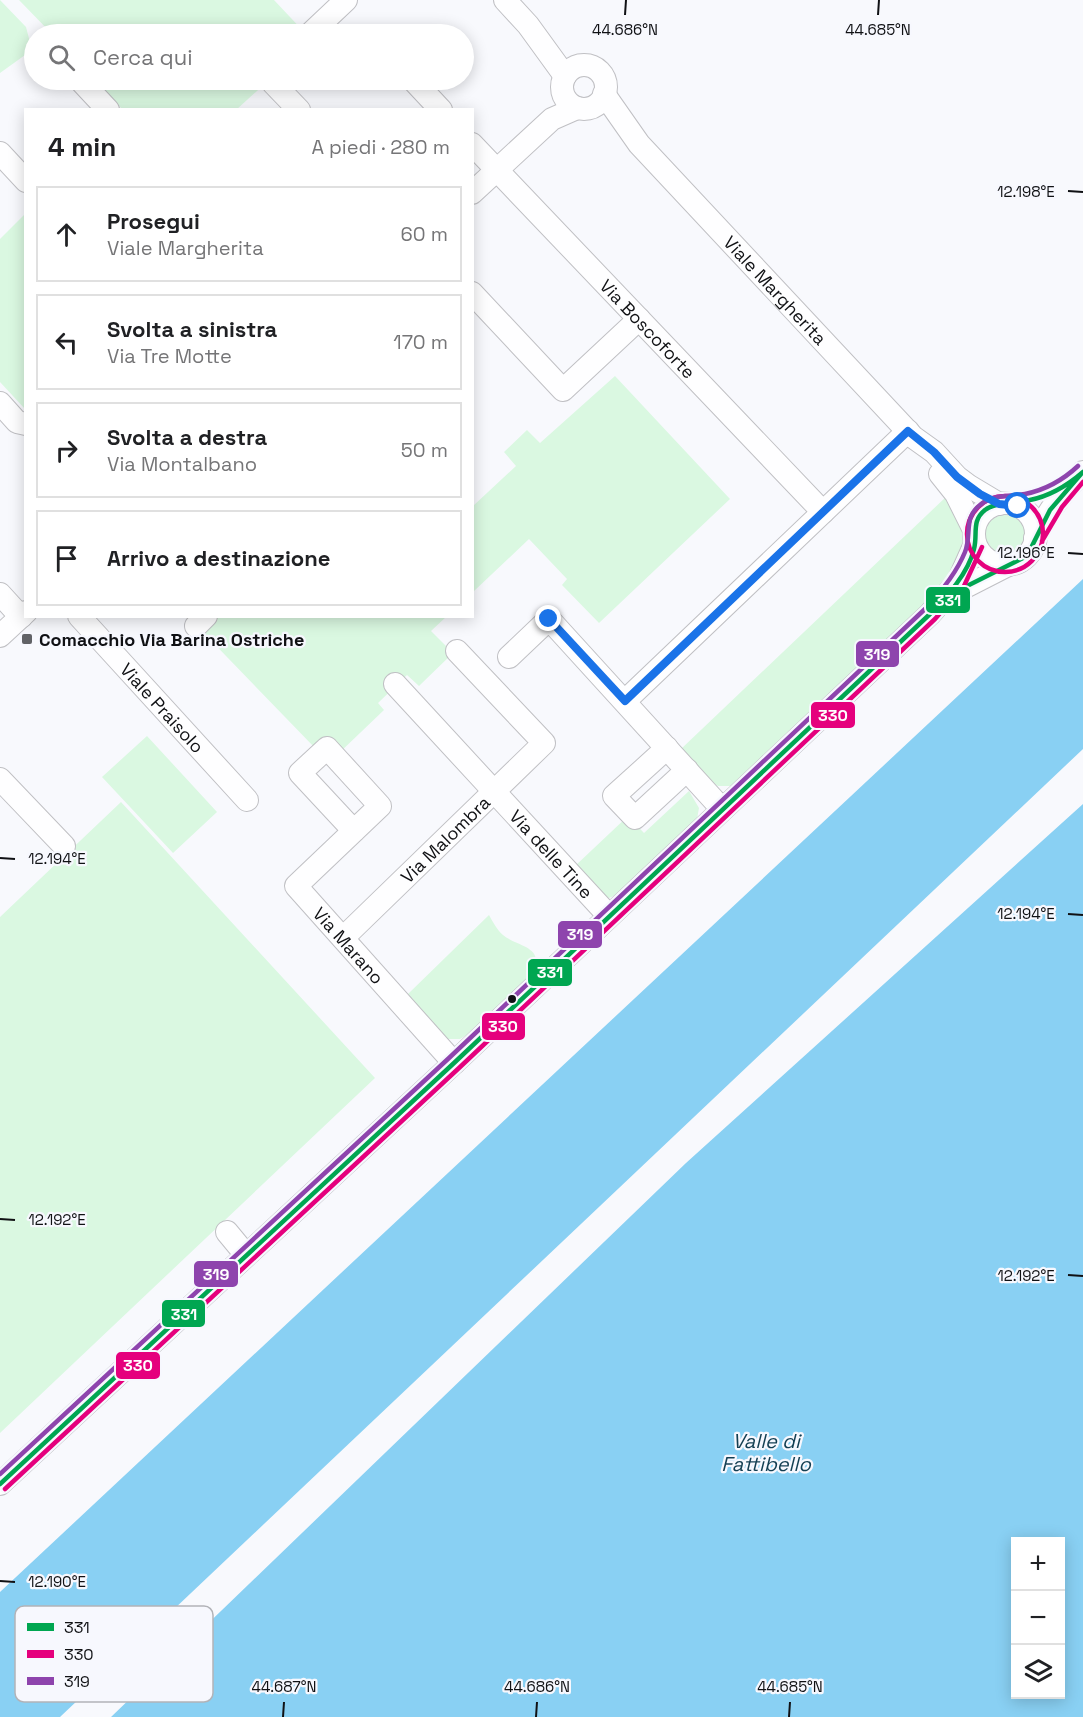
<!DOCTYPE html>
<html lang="it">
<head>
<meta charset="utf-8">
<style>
  :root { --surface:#fff; --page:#f2f2f2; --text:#202124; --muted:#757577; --line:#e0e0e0 }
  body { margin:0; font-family:"Space Grotesk",sans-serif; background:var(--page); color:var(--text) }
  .controls { position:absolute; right:18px; bottom:18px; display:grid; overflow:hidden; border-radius:0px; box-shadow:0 3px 15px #0003 }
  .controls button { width:54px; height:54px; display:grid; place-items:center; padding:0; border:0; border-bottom:2px solid var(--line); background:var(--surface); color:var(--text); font:30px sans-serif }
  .stop { position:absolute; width:18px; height:18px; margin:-14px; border:4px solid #1a73e8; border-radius:50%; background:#fff }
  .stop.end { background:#1a73e8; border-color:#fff; box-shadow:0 2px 6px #0008 }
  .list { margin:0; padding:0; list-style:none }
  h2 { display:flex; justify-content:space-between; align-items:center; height:78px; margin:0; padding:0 24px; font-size:26px }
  h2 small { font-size:20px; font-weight:400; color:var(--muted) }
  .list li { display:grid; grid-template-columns:39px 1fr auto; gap:18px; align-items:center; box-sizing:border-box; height:96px; margin:0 12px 12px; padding:0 12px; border:2px solid var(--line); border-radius:0px }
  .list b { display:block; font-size:22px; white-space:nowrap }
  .list p { margin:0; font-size:20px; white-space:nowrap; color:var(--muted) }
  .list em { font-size:20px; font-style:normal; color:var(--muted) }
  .icon { flex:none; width:33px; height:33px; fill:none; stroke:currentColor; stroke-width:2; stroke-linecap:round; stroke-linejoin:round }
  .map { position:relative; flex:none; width:1083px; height:1717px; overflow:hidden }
  .search { position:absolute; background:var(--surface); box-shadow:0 3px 15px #0003; left:24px; top:24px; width:450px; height:66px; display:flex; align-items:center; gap:15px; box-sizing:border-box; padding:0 21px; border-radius:33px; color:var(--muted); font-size:22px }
  .panel { position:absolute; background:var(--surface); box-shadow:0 3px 15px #0003; left:24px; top:108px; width:450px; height:510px; border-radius:0px }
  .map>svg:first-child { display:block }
  .green { fill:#daf8e1 }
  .water { fill:#89d0f3; fill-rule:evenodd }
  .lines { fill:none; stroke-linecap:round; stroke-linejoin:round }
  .minor-casing { stroke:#c0c0c4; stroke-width:24 }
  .minor { stroke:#fefeff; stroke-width:22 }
  .bus-1-casing { stroke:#f7f8fe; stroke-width:9 }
  .bus-2-casing { stroke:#f7f8fe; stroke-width:9 }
  .bus-3-casing { stroke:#f7f8fe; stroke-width:9 }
  .bus-1 { stroke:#00a651; stroke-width:4.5 }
  .bus-2 { stroke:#e5007d; stroke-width:4.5 }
  .bus-3 { stroke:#8e44ad; stroke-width:4.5 }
  .route { stroke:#1a73e8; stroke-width:8 }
  .ticks { fill:none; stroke:#101114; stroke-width:2 }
  .poi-dot { fill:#616266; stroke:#f7f8fe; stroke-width:2 }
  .bus-dot { fill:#101114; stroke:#f7f8fe; stroke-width:2 }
  .labels { text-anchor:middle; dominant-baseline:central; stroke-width:4.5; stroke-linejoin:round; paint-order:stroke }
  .street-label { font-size:18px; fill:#101114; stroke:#f7f8fe }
  .poi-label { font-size:18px; font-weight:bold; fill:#101114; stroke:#f7f8fe; text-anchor:start }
  .water-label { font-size:20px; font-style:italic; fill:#123e52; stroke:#f7f8fe }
  .key { fill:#f7f8fe; stroke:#b2b3b8; stroke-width:1.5 }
  .key-label { font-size:16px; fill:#101114 }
  .ticks-label { font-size:15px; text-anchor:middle; fill:#101114; stroke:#f7f8fe; stroke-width:4.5; stroke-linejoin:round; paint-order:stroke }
  .line-badge { stroke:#f7f8fe; stroke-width:2 }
  .badge-label { font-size:16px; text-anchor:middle; font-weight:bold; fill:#fff }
</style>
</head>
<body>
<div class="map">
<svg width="1083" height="1717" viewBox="0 0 1083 1717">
  <rect width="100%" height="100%" fill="#f8f9fd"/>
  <path class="green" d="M0 0 26 27 32 50 0 73Z
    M19 0H274L306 34H52Z
    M94 80H269L236 110 122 109Z
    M25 214 26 408 25 409 0 382V239Z
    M615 376 730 499 599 623 562 585 567 579 529 539 473 592V506L516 466 504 452 527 430 540 443Z
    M948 495 965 528 966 540 952 579 731 786H718L712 782 681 749Z
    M985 535a20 20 0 1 1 40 0a20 20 0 1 1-40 0Z
    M209 616 446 617 431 631 453 653 419 686 407 675 378 703 384 710 337 755 315 748 198 627Z
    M147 736 217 812 173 853 102 777Z
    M689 791 699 808 697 819 619 894 609 898 603 896 575 866 628 816 644 833Z
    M121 802 375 1078 0 1433V917Z
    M489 915C493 922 497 930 503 935 517 947 547 946 532 974L467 1035 460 1039H446L408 994Z"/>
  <path class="water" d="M1083 579V749L60 1717H0V1592Z
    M1083 804V1717H111L686 1163ZM1016 1542H1060V1694H1016Z"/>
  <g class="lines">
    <g class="minor-casing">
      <g id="minor">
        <path d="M505 0 528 25 565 76"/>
        <path d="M310 34 346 0"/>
        <circle cx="584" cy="87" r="22"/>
        <path d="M80 80 108 110"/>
        <path d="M413 80 441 110"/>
        <path d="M273 83 299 110"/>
        <path id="s1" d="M604 94 639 144 913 437 934 452 957 477 969 486 999 504"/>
        <path id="s2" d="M472 144 823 512"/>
        <path d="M0 153 26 181"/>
        <path d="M472 193 552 119 577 108"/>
        <path d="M472 293 563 390 639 319"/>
        <path d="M0 403 17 422 26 424"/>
        <path d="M940 474 956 494 974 530"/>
        <circle cx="1005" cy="534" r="31"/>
        <path d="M1035 538C1047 513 1063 490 1083 472"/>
        <path d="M0 594 21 617"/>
        <path d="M950 598 963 588 1008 565"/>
        <path id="s3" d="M79 616 247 800"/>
        <path d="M196 626 206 616"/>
        <path d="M0 636 26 612"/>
        <path d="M509 657 549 619 722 809"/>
        <path id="s4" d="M395 684 609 916"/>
        <path d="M625 701 908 431"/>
        <path d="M667 748 614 796 635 818 687 770"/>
        <path d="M0 779 64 846"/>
        <path id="s5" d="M354 831 300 773 327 748 380 806 296 886 454 1063"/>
        <path id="s6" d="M343 938 544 743 457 651"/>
        <path d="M227 1232 246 1255"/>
        <path d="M0 1484 454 1063 930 614 958 582 975 544"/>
      </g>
    </g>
    <use href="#minor" class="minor"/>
    <g class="bus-1-casing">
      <path id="bus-1" d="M939 607 963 588 1027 556 1050 510 1082 473
        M0 1484 454 1063 930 614C947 596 968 574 974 549 978 534 971 521 985 510 997 501 1015 504 1030 500 1050 496 1068 485 1083 472"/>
    </g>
    <g class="bus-2-casing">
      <path id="bus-2" d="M967 534a38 38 0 1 1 76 0a38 38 0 1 1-76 0Z
        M1042 541 1062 507 1083 482
        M5 1489 459 1068 935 619 964 586 982 547"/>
    </g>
    <g class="bus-3-casing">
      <path id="bus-3" d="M0 1474 449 1058 925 609C941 592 956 574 965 552 972 535 963 518 980 505 993 494 1009 497 1025 494 1045 490 1063 480 1078 466"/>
    </g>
    <use href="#bus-1" class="bus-1"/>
    <use href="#bus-2" class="bus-2"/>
    <use href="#bus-3" class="bus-3"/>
  </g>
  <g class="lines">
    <path class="route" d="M549 619 625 701 908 431 934 452 957 477 980 494 999 504 1018 506"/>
  </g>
  <path class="ticks" d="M625 15 626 0M878 15 879 0M1068 191 1083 192M1068 553 1083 554M0 858 15 859M1068 914 1083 915M0 1219 15 1220M1068 1275 1083 1276M0 1581 15 1582M283 1717 284 1702M536 1717 537 1702M789 1717 790 1702"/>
  <rect class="poi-dot" x="21" y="633" width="12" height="12" rx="3"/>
  <circle class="bus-dot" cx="512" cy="999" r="5"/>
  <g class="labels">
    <g class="street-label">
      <text stroke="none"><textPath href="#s1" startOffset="261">Viale Margherita</textPath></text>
      <text stroke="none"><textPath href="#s2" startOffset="255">Via Boscoforte</textPath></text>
      <text stroke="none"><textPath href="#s3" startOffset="124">Viale Praisolo</textPath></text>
      <text stroke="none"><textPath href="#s6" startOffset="142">Via Malombra</textPath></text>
      <text stroke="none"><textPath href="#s4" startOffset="231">Via delle Tine</textPath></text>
      <text stroke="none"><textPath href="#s5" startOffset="390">Via Marano</textPath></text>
    </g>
    <g class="poi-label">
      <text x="39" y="639">Comacchio Via Barina Ostriche</text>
    </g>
    <g class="water-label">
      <text x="766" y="1441">Valle di<tspan x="766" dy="23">Fattibello</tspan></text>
    </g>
  </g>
  <rect x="15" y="1606" width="198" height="96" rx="9" class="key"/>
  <rect x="27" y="1623" width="27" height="8" fill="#00a651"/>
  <rect x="27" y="1650" width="27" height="8" fill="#e5007d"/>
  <rect x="27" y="1677" width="27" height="8" fill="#8e44ad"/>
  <g class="key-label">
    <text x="64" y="1633">331</text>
    <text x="64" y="1660">330</text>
    <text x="64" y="1687">319</text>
  </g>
  <g class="ticks-label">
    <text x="625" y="35">44.686°N</text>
    <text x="878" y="35">44.685°N</text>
    <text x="1026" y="197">12.198°E</text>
    <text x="1026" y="558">12.196°E</text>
    <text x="57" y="864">12.194°E</text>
    <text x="1026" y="919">12.194°E</text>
    <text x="57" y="1225">12.192°E</text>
    <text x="1026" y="1281">12.192°E</text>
    <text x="57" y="1587">12.190°E</text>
    <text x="284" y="1692">44.687°N</text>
    <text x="537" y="1692">44.686°N</text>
    <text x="790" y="1692">44.685°N</text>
  </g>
  <g class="line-badge">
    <rect x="925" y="586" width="46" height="28" rx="6" fill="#00a651"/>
    <rect x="855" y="640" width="45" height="28" rx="6" fill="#8e44ad"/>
    <rect x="810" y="701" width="46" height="28" rx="6" fill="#e5007d"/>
    <rect x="557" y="920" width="46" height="29" rx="6" fill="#8e44ad"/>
    <rect x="527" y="958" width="46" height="29" rx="6" fill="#00a651"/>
    <rect x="481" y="1012" width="45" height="29" rx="6" fill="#e5007d"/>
    <rect x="193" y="1260" width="46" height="28" rx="6" fill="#8e44ad"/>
    <rect x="161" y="1299" width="45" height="29" rx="6" fill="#00a651"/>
    <rect x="115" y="1351" width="46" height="29" rx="6" fill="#e5007d"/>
  </g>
  <g class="badge-label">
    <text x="948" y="606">331</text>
    <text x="877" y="660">319</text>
    <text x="833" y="721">330</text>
    <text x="580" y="940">319</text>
    <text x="550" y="978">331</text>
    <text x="503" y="1032">330</text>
    <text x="216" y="1280">319</text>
    <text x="184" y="1320">331</text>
    <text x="138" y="1371">330</text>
  </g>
</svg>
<div class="controls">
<button>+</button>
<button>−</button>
<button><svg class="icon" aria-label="layers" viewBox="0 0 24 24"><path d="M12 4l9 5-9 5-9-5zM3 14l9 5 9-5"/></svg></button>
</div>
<div class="stop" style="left:1018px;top:506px"></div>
<div class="stop end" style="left:549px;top:619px"></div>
<div class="search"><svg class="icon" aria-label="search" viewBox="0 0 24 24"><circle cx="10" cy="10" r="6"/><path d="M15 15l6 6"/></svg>Cerca qui</div>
<section class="panel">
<h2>4 min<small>A piedi · 280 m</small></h2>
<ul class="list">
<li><svg class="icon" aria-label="ahead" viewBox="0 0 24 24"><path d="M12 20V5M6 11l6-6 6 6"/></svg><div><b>Prosegui</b><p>Viale Margherita</p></div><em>60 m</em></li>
<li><svg class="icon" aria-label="left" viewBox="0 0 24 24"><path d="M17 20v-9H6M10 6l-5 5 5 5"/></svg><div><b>Svolta a sinistra</b><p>Via Tre Motte</p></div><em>170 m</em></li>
<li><svg class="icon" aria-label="right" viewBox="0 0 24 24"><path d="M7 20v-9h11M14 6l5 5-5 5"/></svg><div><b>Svolta a destra</b><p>Via Montalbano</p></div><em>50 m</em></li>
<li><svg class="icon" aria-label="arrive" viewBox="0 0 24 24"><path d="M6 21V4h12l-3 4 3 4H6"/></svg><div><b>Arrivo a destinazione</b></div></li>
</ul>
</section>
</div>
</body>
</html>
